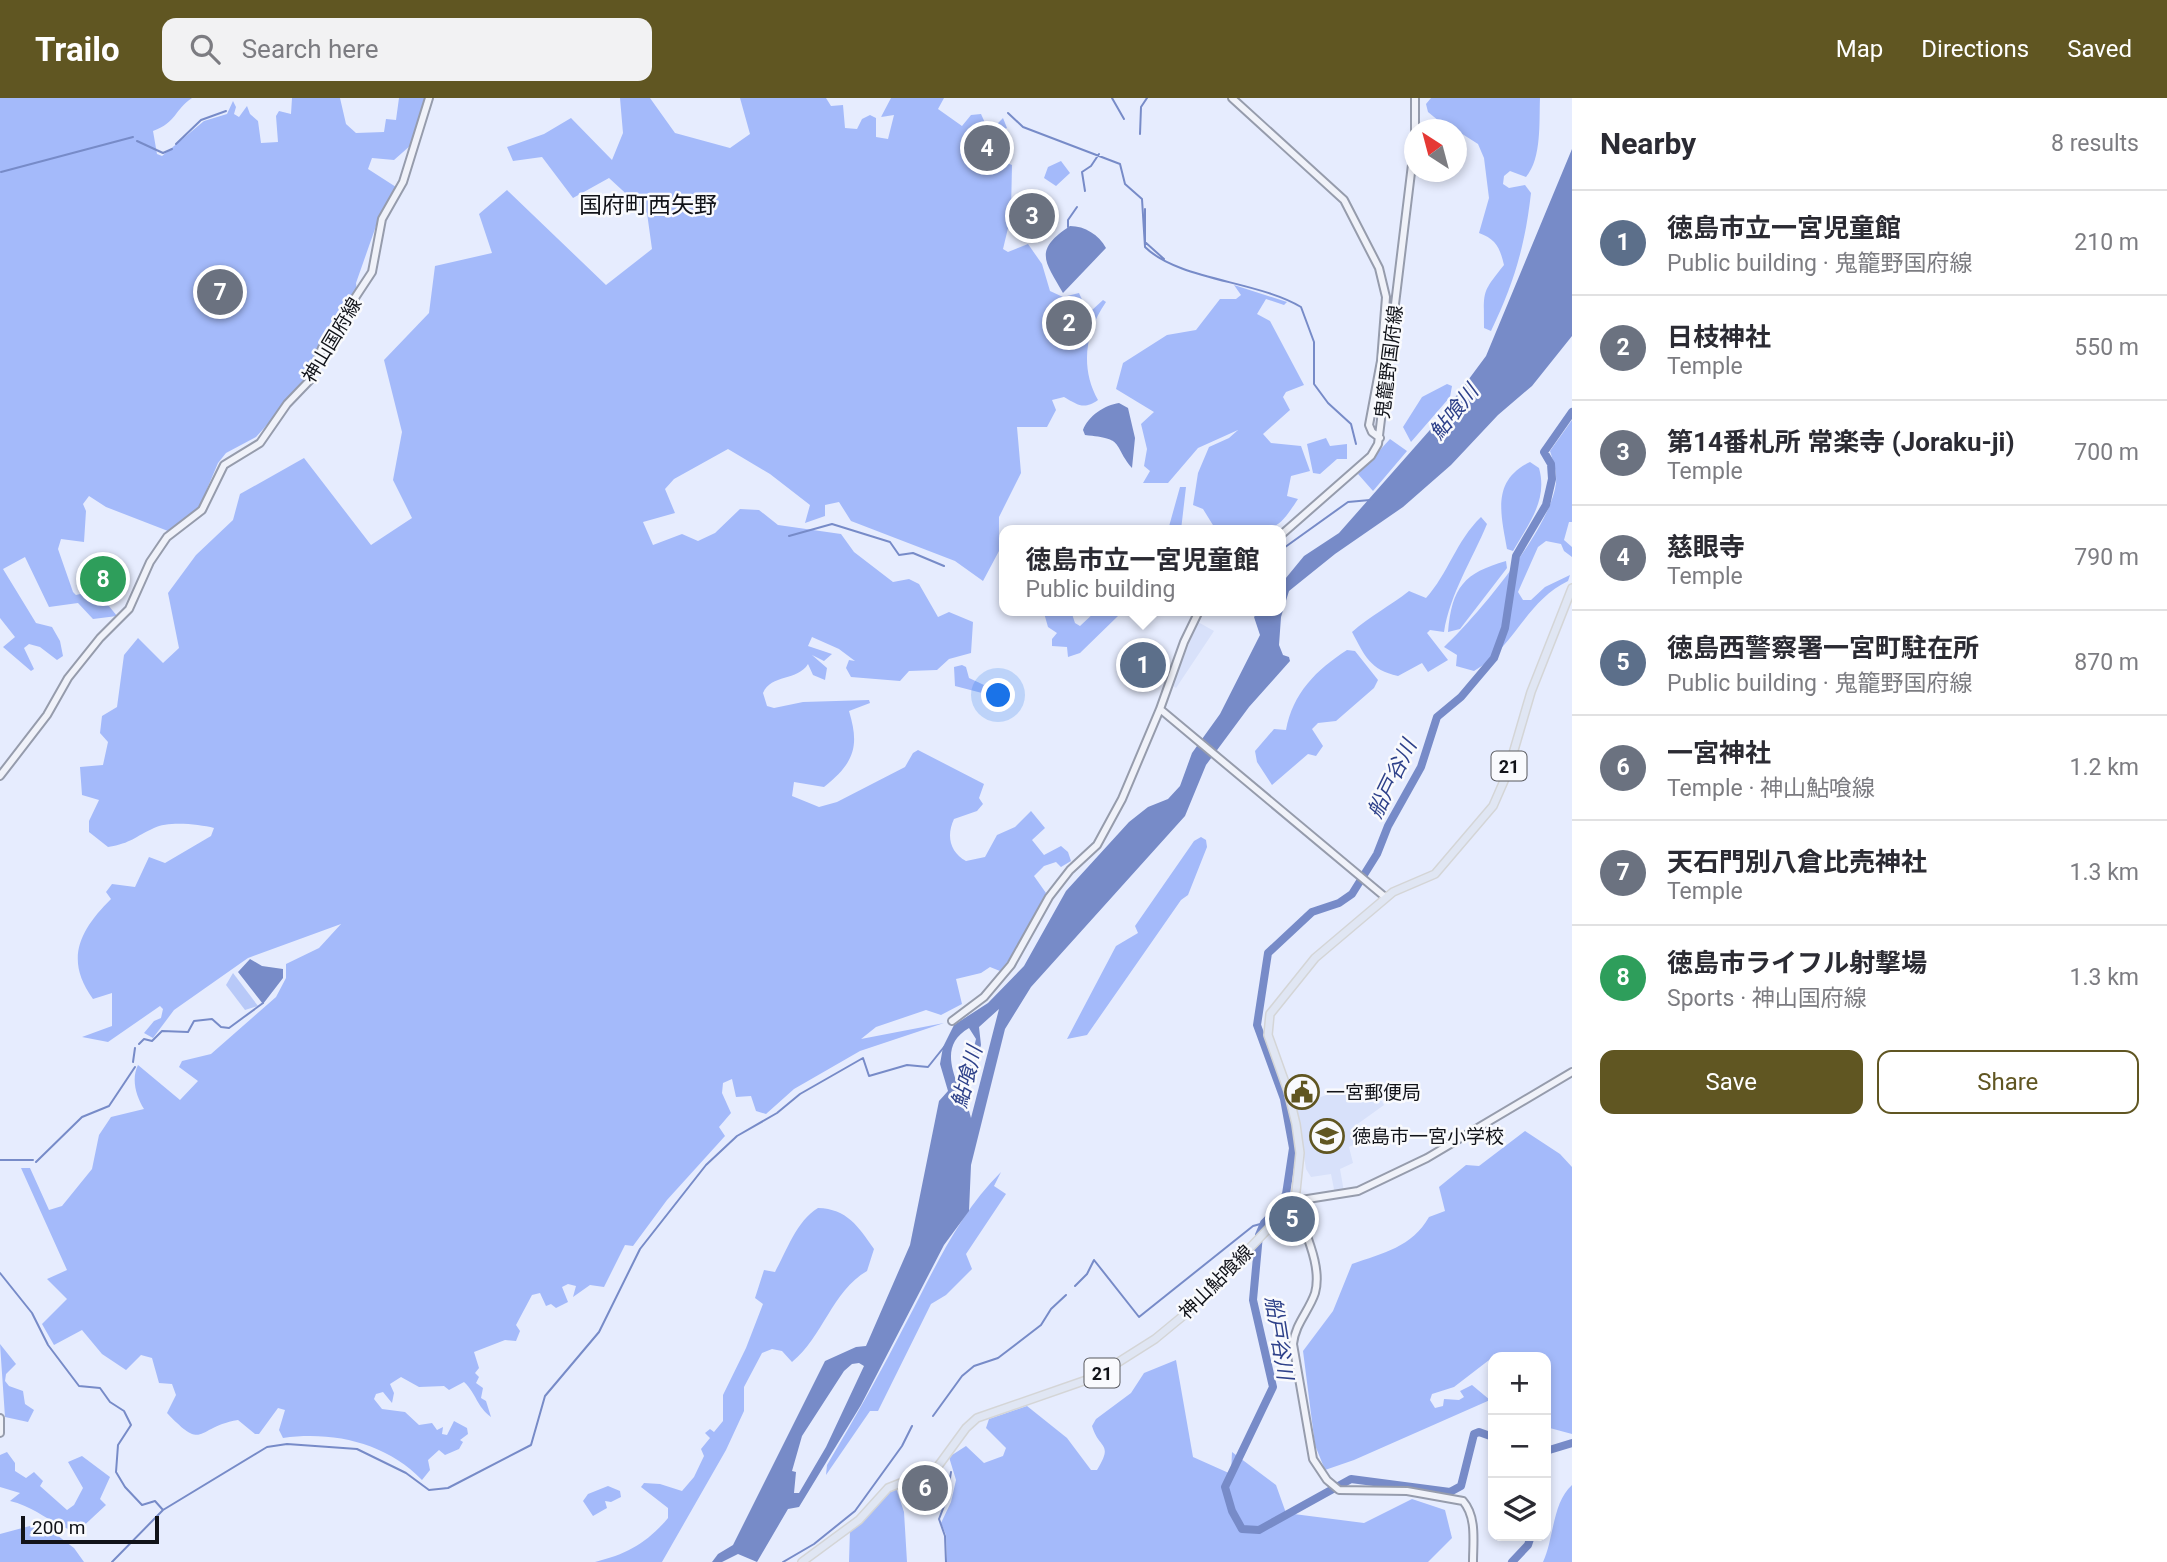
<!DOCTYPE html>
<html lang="en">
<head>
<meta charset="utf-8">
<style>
  :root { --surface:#fff; --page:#f2f2f3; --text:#2b2b33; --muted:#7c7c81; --line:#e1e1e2; --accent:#605622 }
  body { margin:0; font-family:Roboto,"Noto Sans JP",sans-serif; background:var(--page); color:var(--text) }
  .controls { position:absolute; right:21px; bottom:21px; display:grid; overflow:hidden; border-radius:14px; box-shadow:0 4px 10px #0003 }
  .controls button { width:63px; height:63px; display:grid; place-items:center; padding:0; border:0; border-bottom:2px solid var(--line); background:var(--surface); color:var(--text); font:35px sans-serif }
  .compass { position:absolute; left:1404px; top:21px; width:63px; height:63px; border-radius:50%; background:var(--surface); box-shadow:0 4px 10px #0003; rotate:324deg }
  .scale { position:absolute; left:21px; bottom:18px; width:138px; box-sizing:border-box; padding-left:7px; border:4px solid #111319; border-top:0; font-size:19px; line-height:24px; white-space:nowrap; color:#111319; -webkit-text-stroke:5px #f9fafd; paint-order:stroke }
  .you { position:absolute; left:999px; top:598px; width:24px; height:24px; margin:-18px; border:5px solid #fff; border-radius:50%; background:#1a73e8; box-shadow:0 0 0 10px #1a73e833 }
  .badge { display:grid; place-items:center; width:46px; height:46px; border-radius:50%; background:var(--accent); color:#fff; font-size:23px; font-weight:700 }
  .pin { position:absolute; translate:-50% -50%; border:4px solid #fff; box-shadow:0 2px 7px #0006 }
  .popup { position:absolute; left:999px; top:427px; width:287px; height:91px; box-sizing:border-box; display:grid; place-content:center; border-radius:14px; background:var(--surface); filter:drop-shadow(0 2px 5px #0005); font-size:23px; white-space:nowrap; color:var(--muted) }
  .popup b { font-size:26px; color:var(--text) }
  .popup::after { content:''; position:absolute; left:50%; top:100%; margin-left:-14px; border:14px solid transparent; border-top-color:var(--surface) }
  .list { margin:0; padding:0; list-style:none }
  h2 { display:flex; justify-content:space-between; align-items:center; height:91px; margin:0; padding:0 28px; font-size:30px }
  h2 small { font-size:23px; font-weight:400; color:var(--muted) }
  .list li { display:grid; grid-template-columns:46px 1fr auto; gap:21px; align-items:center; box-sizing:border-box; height:105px; padding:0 28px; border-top:2px solid var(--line) }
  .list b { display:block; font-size:26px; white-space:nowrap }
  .list p { margin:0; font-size:23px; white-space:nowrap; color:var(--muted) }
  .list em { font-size:23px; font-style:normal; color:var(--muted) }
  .actions { display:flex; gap:14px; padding:21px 28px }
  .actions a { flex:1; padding:16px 0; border:2px solid var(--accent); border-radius:14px; text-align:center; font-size:24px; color:var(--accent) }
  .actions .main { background:var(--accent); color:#fff }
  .icon { flex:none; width:38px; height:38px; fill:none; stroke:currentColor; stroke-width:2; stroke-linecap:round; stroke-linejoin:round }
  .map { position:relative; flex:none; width:1572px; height:1464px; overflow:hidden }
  header { display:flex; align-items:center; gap:42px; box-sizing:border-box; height:98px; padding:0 35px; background:var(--accent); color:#fff }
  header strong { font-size:33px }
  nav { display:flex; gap:38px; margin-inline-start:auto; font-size:24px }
  .search { width:490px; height:63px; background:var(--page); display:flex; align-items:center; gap:18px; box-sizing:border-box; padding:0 24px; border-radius:14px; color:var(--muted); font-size:26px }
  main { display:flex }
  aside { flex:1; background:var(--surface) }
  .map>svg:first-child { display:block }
  .built { fill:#d8e1fa }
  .green { fill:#b8c9f8 }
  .forest { fill:#a4bafa }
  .water { fill:#778bc8; fill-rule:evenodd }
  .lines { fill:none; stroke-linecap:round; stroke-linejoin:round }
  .stream { stroke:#778bc8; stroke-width:2 }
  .river { stroke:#778bc8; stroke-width:8 }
  .secondary-casing { stroke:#969cac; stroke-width:10 }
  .primary-casing { stroke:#d4d5d6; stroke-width:10 }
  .secondary { stroke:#f0f2f9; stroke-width:6 }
  .primary { stroke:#e0e6f3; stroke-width:7 }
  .labels { text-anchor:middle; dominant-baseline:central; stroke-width:5; stroke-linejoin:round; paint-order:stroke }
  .shield { fill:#f9fafd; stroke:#57585d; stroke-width:2 }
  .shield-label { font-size:18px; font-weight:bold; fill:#111319 }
  .street-label { font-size:19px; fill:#111319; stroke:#f9fafd }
  .poi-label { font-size:19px; fill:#111319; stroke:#f9fafd; text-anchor:start }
  .water-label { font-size:21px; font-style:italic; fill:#2e418a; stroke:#f9fafd }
  .quarter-label { font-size:23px; fill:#111319; stroke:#f9fafd }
</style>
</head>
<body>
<header>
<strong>Trailo</strong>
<div class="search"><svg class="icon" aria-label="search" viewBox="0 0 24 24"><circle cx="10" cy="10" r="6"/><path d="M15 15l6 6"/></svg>Search here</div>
<nav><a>Map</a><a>Directions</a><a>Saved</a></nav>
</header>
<main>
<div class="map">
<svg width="1572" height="1464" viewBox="0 0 1572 1464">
  <rect width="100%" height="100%" fill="#e6ecfe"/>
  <path class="built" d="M1198 524 1214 533 1176 590 1172 587Z
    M1354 987 1360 1003 1379 998 1384 1007 1352 1030 1357 1045 1349 1049 1353 1065 1340 1071 1344 1094 1335 1096 1331 1076 1311 1079 1306 1071 1296 1008Z"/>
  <path class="green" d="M233 875 258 908 245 912 226 887Z"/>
  <path class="forest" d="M0 0H192C174 12 177 24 153 33L157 56 162 58 204 23 227 16 233 3 236 9 234 16 239 19 247 8 250 16 258 23 261 45 278 44 276 18 279 13 291 16 292 0H340L346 26 356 35 384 34 386 21 396 22 399 0H426L411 47 394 62 372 60 368 71 396 89 376 128 356 185 357 194 318 251 303 287 256 339 226 355 218 365 199 410 168 433 106 409 89 398 83 406 86 413 84 444 61 441 58 451 73 494 76 497 96 492 117 518 93 521 78 505 49 509 25 459 3 471 36 525 52 529 60 543 63 558 57 562 40 549 29 546 24 550 34 571 31 573 3 549 15 539 0 520Z
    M620 0H650L675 35 730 50 750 36 740 0H826L831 8 843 7 845 30 857 31 862 21 870 17 876 20V39L888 41 894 17 881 19 891 0H944L938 11 962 28 971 17 981 16 986 27H996L1003 20 1007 30 977 49 986 65 1002 63 1012 67 1011 113 1013 116 1024 115 1025 119 1010 122 1003 151 1008 154 1028 146 1042 166 1050 193 1063 199 1079 195 1084 206C1076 215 1065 216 1056 224L1067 235 1103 202 1106 204C1085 234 1080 270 1098 302 1084 312 1078 307 1064 299L1052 302 1056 312 1047 329H1017L1021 375 999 419V453L983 483 955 463 851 423 839 404 825 407V418L805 425 810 407 770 376 728 351 674 381 665 391 675 415 643 424 653 447 682 436 698 443 715 435 740 411 759 412 778 427 841 436 854 454 893 484 909 481 919 486 938 519 949 514 973 524 971 555 949 561 937 572 909 573 900 583 851 579 846 570 849 562 855 563 839 551 812 539 808 548 832 556 824 563 812 557 827 570 825 582 813 577 808 566C798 583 771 576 763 595L767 608 774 610 803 604 869 602 870 605 849 613C860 649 854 665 824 689L794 684 792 698 819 709 837 704 905 669 913 655 918 652 984 686 979 700 983 706 977 713 954 721C946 738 950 754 966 763L985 759 997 737 1015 729 1031 713 1045 730 1032 742 1044 757 1061 748 1068 754 1071 763 1061 769 1056 764 1044 768 1034 778 1046 795 1011 859 1000 873 990 869 981 875 956 881 962 906 941 917 926 912 876 929 861 941 944 925 860 953 794 991 766 1016 756 1013 751 998 736 999 732 981 723 985 722 995 731 1015 719 1029 725 1038 667 1102 633 1148 625 1147 604 1189 590 1187 573 1199 576 1188 568 1186 562 1189 568 1204 556 1210 551 1206 546 1208 540 1195 532 1197 516 1227 520 1233 516 1243 505 1242 474 1254 479 1270 475 1275 479 1279 476 1285 483 1290 481 1300 486 1303 491 1319C477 1309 476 1295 464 1284L449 1292 444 1288 419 1289 401 1279 390 1286 394 1295 392 1305 383 1294 376 1296 374 1301 382 1311 405 1314 419 1327 432 1325 437 1332 443 1329 442 1336 447 1337 454 1323 467 1330 468 1336 460 1342 463 1344 459 1351 445 1357 439 1352 428 1362 430 1372 422 1382C386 1345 334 1333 283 1340L279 1332 285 1312 278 1310 259 1336H255L238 1322C195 1329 205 1355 167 1315L176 1297 172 1286 159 1285 152 1260 141 1257 126 1272 102 1256 82 1232 54 1247 42 1226 67 1201 47 1181 67 1172 21 1070H30L49 1112 62 1108 92 1071 99 1037 111 1019 144 1011C136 998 131 981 138 967L180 1002 198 983 179 969 182 963 211 956 276 899 286 880V866L319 850 341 826 248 860 174 912 153 940 144 935 154 923 161 920 163 911 160 908 108 944 82 939 112 928V895L93 901C64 861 80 832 111 801L106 794 112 786 135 789 149 759 165 765 211 738 214 730C198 726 168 723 154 730 134 739 132 745 108 749L89 734V723L99 702 82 697 80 669 103 667 108 644 100 635 102 618 117 609 124 557 138 540 163 565 179 550 168 495 196 457 233 422 240 396 304 360 371 447 412 420 393 382 402 334 384 262 429 215 435 168 492 155 479 116 507 92 606 187 652 151 647 115 609 80 573 100 542 59 513 63 507 49 544 36 571 20 612 62 623 35Z
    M1431 0H1540C1539 23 1542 60 1526 79L1510 73 1504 78 1503 86 1509 90 1525 87 1531 95C1525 148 1514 185 1491 233L1484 230C1484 192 1481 196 1504 167 1500 150 1496 141 1479 135L1489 100 1484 60 1478 46 1456 32 1445 28 1428 14 1426 6Z
    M1061 63 1070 75 1056 88 1044 80 1048 69Z
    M1234 187 1287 204 1284 207 1266 201 1257 216 1270 223 1304 287 1286 294 1283 299 1290 312 1263 336 1271 345 1301 348 1310 373 1291 378 1287 398 1298 401C1277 433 1275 432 1238 432L1234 429 1216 432 1203 411 1193 407 1198 375 1209 349 1229 340 1238 332 1198 350 1168 385H1143L1150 373 1144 368 1147 351 1141 326 1154 314 1116 291 1123 265 1167 237 1196 232 1220 201H1236L1241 197Z
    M1447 286 1452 288 1450 299 1411 344 1403 329 1422 299Z
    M1572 322V424H1569L1564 442 1572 449V459L1564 453 1561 446 1546 443 1538 449 1518 494 1523 502H1531L1545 489 1570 477 1568 483C1526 503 1514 550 1474 573L1456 568 1457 557 1444 549C1478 517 1551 430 1556 385 1557 373 1553 363 1550 353Z
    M1326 340 1330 348 1347 346V361H1337L1320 376 1313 375 1307 346Z
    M1390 341 1407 353 1373 393 1358 376Z
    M1530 364 1539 370C1548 402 1529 425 1513 453L1507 451C1501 416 1491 383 1530 364Z
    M1180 389H1186L1181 432H1168Z
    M1481 419 1487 426C1472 462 1450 496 1444 534L1430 532 1427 535 1448 562 1428 574 1422 565 1398 578C1370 572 1365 558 1352 534 1370 518 1390 508 1409 493L1426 500C1448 476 1456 443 1481 419Z
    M1506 463 1507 470 1460 531 1448 534C1452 489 1464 475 1506 463Z
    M1048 513H1071L1075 525 1080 528 1096 513H1144L1143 522 1124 516 1118 518 1080 555 1068 559 1067 549 1052 548V541L1057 535 1048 529 1044 515Z
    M1347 552 1355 553 1378 582 1374 590 1336 623 1318 625 1312 631 1323 648 1316 658 1308 656 1272 687 1257 664 1255 653 1274 631 1286 632C1293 595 1316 572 1347 552Z
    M962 567 966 569 969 580 984 587 982 595 955 588 954 569Z
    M1201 739 1206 742 1207 749 1188 797 1181 802 1087 937 1067 941 1116 848 1138 835 1135 828 1194 743Z
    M1525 1033 1560 1056 1572 1069V1336L1546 1329V1259H1493L1454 1289 1432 1296 1430 1302 1435 1310 1443 1308 1444 1301 1459 1302 1464 1299 1460 1293 1472 1287 1490 1302 1354 1362 1325 1372 1315 1347 1303 1253 1333 1213 1352 1166C1383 1155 1412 1149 1429 1119L1445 1113 1439 1089 1466 1067 1479 1068Z
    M1001 1074 994 1088 1006 1096 966 1156 972 1171 946 1197 931 1206 878 1313H870L826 1377 827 1367C855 1320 882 1272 907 1223 934 1172 959 1115 1001 1074Z
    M818 1110C847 1111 858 1128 874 1151L867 1173C832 1193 823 1239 792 1264L782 1253 772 1251 762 1255 744 1289V1313L726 1352 662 1464H595C627 1456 647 1445 668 1420V1410L641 1389 644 1385 660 1386 682 1393 694 1379 704 1358 701 1351 710 1340 705 1335 710 1331 714 1334 723 1323V1297L746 1250 763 1206 755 1200 764 1172 775 1174C786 1154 797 1122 818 1110Z
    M0 1246 16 1266 6 1276 5 1283 9 1288 23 1293 25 1306 34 1312 28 1324 5 1319Z
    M1176 1262 1193 1359 1231 1376 1232 1354 1276 1387 1286 1415 1364 1425 1412 1401 1445 1412 1452 1440 1428 1464H947L946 1437 941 1425 951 1404 956 1382 949 1359 966 1348 984 1365 1003 1358 1006 1350 986 1330 989 1321 1027 1308 1067 1340 1091 1372H1097C1114 1344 1099 1352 1092 1328L1096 1321 1131 1295 1144 1275Z
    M7 1354 15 1365V1373L26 1380 34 1374 43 1383 40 1388 67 1412 74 1407 83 1390 68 1364 82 1358 110 1379 100 1401 106 1407 77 1434C52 1427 36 1409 10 1403L20 1395 0 1389V1357Z
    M1572 1387V1464H1543C1554 1441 1552 1405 1572 1387Z
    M608 1388 620 1393 621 1399 611 1404 605 1403 607 1410 593 1418 583 1403 588 1396Z
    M896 1390 904 1414 907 1464H849L850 1432 888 1393Z
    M41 1425 74 1450 84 1464H0V1436Z"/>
  <path class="water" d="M1572 51V238L1532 288 1498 317 1451 367 1403 409 1335 456 1289 493 1281 519 1279 547 1283 557 1289 559 1290 563 1249 609 1206 667 1185 718 1031 889 1005 931 971 1067 969 1113 944 1147 861 1307 799 1409 788 1411 757 1464 738 1456 722 1464H712L718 1456 733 1447 825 1263 856 1249 866 1248 910 1147 939 1003 948 993 940 966 943 949 954 927 988 905 1024 868 1066 793 1129 724 1148 709 1168 701 1180 688 1192 655 1220 616 1260 537 1254 519 1259 513H1281V486L1304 458 1339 435 1437 324 1486 258ZM999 911 971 1020 965 999 981 947 979 929ZM969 930 976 941 968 974 958 988C949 964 945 944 969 930ZM859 1265 864 1268 826 1349 799 1395H794L796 1374 792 1373 802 1338 844 1273 852 1266Z
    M1070 128C1085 128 1099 137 1106 150L1063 195C1046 164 1032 153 1070 128Z
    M1119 305 1128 310 1135 340 1132 370C1112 346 1126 341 1085 337L1083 332C1088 318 1105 307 1119 305Z
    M250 861 262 868 283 871V880L263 906 238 874Z"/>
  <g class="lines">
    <path class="stream" d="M1112 0 1124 21
      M1008 15 1023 29 1120 66 1125 86 1142 101 1145 149C1178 182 1258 183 1301 209L1314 244V286L1328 305 1351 326 1356 346
      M1140 36 1141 9 1147 0
      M137 43 163 55 172 51
      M176 46 201 22 226 13
      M1 74 133 39
      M1085 93 1082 74 1091 68 1099 56
      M1145 111V144L1164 161
      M1068 129V122L1077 109
      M789 438 832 426 890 444 899 457 913 455 944 468
      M1281 452 1348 404 1370 402
      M139 946 144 941 152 943 162 933 188 934 194 923 212 921 221 929 229 930 263 905
      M133 964 135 950
      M0 1062H33
      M36 1064 82 1019 109 1008 135 969
      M0 1175 32 1215 48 1247 79 1288 100 1290 110 1304 124 1313 131 1327 118 1347 116 1374 125 1389 142 1407 155 1403 163 1412
      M1075 1188 1087 1176 1094 1162 1139 1219 1253 1128 1264 1125
      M933 1318 962 1278 974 1268 998 1260 1041 1227 1051 1211 1066 1197
      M112 1464 163 1412 267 1349 287 1346 357 1351 406 1375 429 1392 448 1390 531 1347 545 1298 599 1234 640 1151 706 1067 737 1038 777 1015 800 996 863 960 869 978 907 967 928 969 944 949
      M783 1464 814 1446 855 1413 902 1348 912 1328
      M946 1464 945 1438 939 1421 946 1403 951 1374"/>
    <path class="river" d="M1493 1339 1479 1334 1474 1336 1461 1388 1450 1394 1351 1381 1259 1432 1242 1431 1232 1413 1225 1389 1273 1289 1253 1202 1259 1137 1264 1125 1277 1112 1286 1096 1293 1050 1284 1001 1257 927 1268 855 1312 814 1339 805 1352 796 1377 756 1388 728 1421 669 1437 619 1461 599 1494 560 1505 530 1516 458 1546 407 1552 381 1551 366 1544 354 1572 314
      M1546 1353 1572 1345
      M1512 1464 1528 1447 1531 1438"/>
    <g class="secondary-casing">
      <path id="secondary" d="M1232 0 1344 102 1379 170 1386 199 1381 263 1369 327 1372 334 1380 340
        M1415 0V32
        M1281 437 1371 358 1378 346 1414 50
        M1199 513 1184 544 1160 611 1385 799
        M0 678 47 617 68 580 100 540 129 511 150 464 167 439 202 412 224 367 260 345 287 306 310 282 322 250 372 174 382 121 403 84 429 0
        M952 923 984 899 1011 867 1049 799 1070 772 1097 747 1122 701 1160 611
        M0 1320V1335
        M1473 1464C1473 1444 1477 1419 1463 1403L1407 1393 1339 1392 1327 1382 1313 1361 1293 1246C1295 1226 1309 1213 1315 1195 1323 1166 1302 1130 1295 1103L1358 1093 1427 1060 1572 974"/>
    </g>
    <g class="primary-casing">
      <path id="primary" d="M802 1464 859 1422 888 1390 936 1371 966 1330 977 1320 1095 1279 1155 1241 1189 1213 1295 1103 1300 1055 1296 1026 1288 993 1268 937 1270 916 1315 860 1393 794 1435 776 1493 708 1507 676 1531 594 1572 490"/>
    </g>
    <use href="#secondary" class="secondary"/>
    <use href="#primary" class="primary"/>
  </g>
  <defs>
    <g id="civic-ring" transform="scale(1.75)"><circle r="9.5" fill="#f9fafd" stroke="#605622" stroke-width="1.5"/><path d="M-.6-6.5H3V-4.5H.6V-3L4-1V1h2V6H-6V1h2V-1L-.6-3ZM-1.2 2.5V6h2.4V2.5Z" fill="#605622"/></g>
    <g id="school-ring" transform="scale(1.75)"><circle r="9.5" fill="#f9fafd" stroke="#605622" stroke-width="1.5"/><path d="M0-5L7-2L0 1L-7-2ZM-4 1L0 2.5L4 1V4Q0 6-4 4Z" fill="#605622"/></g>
  </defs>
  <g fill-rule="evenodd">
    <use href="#civic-ring" x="1302" y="994"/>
    <use href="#school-ring" x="1327" y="1038"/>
  </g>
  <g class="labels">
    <g class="shield">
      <rect x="1491.5" y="653.5" width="35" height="29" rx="5"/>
      <rect x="1084.5" y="1260.5" width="35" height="29" rx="5"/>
    </g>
    <g class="shield-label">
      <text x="1509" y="668">21</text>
      <text x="1102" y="1275">21</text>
    </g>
    <g class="street-label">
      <text transform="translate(332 242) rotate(-59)">神山国府線</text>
      <text transform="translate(1389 264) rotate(-83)">鬼籠野国府線</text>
      <text transform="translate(1216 1184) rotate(-45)">神山鮎喰線</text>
    </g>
    <g class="poi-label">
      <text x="1326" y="994">一宮郵便局</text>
      <text x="1352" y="1038">徳島市一宮小学校</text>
    </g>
    <g class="water-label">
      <text transform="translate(1454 314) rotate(-51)">鮎喰川</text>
      <text transform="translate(1392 681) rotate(-64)">船戸谷川</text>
      <text transform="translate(967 979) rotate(-75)">鮎喰川</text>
      <text transform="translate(1279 1240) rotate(81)">船戸谷川</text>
    </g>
    <g class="quarter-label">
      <text x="648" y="107">国府町西矢野</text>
    </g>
  </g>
</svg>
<div class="controls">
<button>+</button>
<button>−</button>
<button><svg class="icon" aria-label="layers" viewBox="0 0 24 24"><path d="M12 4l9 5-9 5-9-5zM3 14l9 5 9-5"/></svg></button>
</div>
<svg class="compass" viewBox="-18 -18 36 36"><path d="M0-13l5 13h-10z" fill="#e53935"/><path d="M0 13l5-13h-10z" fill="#7c7c81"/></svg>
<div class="scale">200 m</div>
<div class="you"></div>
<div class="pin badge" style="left:1143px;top:567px;background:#5c6f8a">1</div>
<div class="popup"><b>徳島市立一宮児童館</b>Public building</div>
<div class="pin badge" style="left:1069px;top:225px;background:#6b7280">2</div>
<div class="pin badge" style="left:1032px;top:118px;background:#6b7280">3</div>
<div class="pin badge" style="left:987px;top:50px;background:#6b7280">4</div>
<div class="pin badge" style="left:1292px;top:1121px;background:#5c6f8a">5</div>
<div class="pin badge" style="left:925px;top:1390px;background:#6b7280">6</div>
<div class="pin badge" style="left:220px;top:194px;background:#6b7280">7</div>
<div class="pin badge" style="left:103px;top:481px;background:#2e9e5b">8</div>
</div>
<aside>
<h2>Nearby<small>8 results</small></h2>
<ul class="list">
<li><span class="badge" style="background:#5c6f8a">1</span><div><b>徳島市立一宮児童館</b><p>Public building · 鬼籠野国府線</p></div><em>210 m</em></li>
<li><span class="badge" style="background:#6b7280">2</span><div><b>日枝神社</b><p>Temple</p></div><em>550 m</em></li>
<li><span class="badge" style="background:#6b7280">3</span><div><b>第14番札所 常楽寺 (Joraku-ji)</b><p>Temple</p></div><em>700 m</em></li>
<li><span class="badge" style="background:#6b7280">4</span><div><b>慈眼寺</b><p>Temple</p></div><em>790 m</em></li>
<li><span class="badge" style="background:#5c6f8a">5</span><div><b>徳島西警察署一宮町駐在所</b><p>Public building · 鬼籠野国府線</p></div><em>870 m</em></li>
<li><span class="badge" style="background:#6b7280">6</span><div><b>一宮神社</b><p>Temple · 神山鮎喰線</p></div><em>1.2 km</em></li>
<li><span class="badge" style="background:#6b7280">7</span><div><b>天石門別八倉比売神社</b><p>Temple</p></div><em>1.3 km</em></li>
<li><span class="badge" style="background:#2e9e5b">8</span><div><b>徳島市ライフル射撃場</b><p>Sports · 神山国府線</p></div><em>1.3 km</em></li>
</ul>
<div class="actions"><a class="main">Save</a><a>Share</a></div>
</aside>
</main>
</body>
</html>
